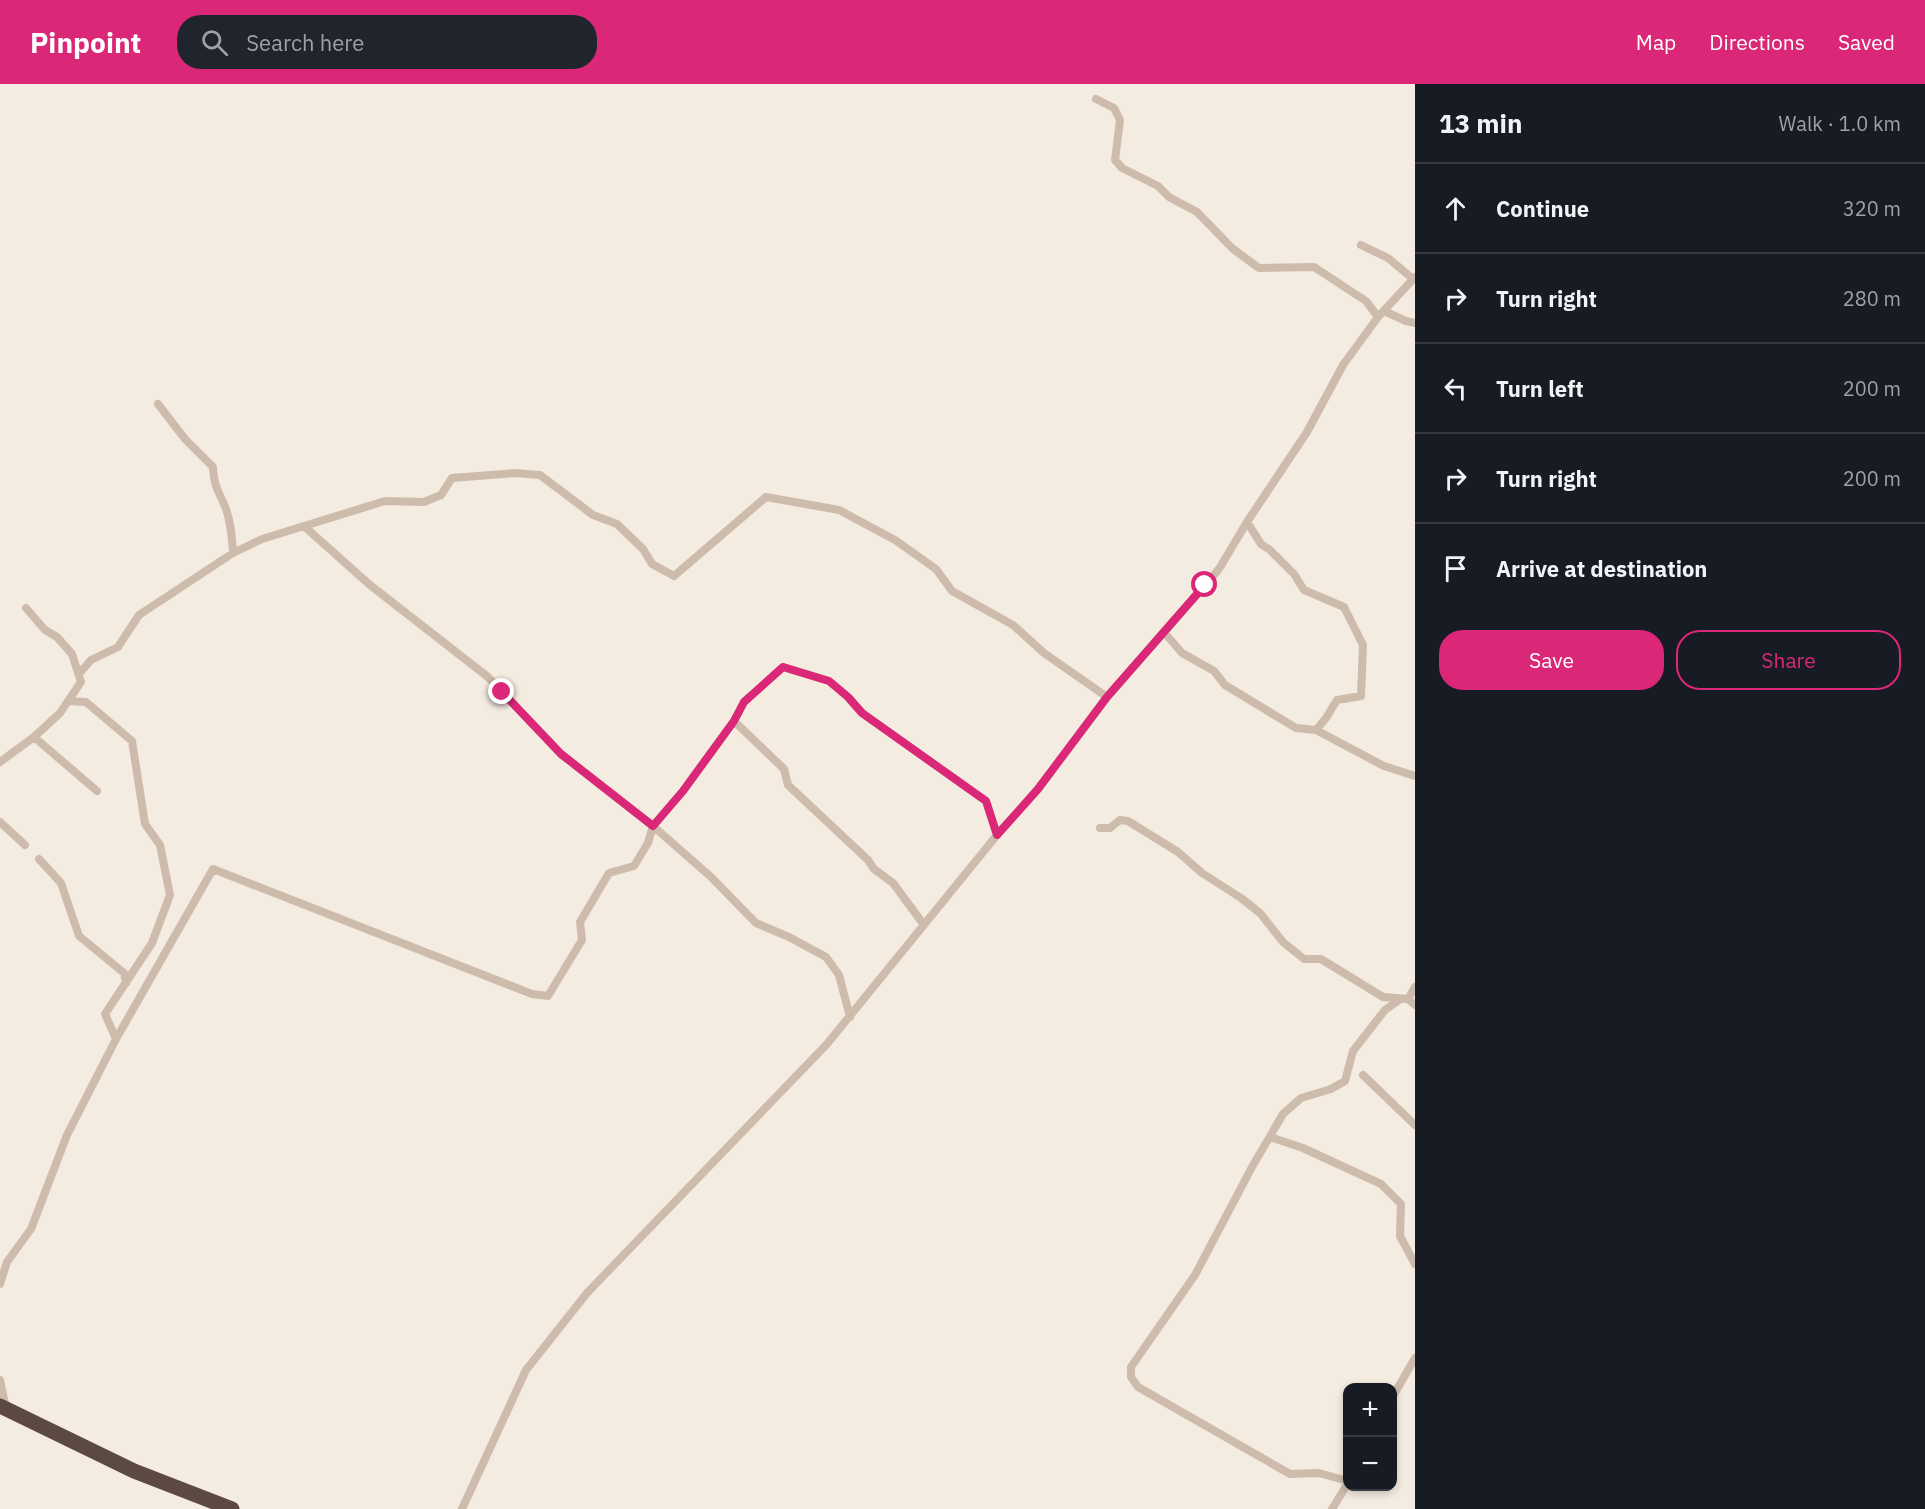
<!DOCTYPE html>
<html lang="en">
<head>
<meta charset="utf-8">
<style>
  :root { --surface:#171b24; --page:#20242c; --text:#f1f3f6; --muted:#9ea1a6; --line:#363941; --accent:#db2777 }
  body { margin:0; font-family:"IBM Plex Sans",sans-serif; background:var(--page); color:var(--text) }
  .controls { position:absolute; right:18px; bottom:18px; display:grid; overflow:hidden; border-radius:12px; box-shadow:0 3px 9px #0003 }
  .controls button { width:54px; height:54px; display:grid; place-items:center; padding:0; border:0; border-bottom:2px solid var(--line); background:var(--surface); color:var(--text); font:30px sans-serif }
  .stop { position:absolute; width:18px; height:18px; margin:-14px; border:4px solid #db2777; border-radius:50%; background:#fff }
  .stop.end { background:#db2777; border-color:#fff; box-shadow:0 2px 6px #0008 }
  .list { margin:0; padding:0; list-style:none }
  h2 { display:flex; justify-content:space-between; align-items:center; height:78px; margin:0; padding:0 24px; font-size:26px }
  h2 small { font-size:20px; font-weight:400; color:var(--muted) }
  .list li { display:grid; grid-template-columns:39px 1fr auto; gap:18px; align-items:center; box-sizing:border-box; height:90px; padding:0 24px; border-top:2px solid var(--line) }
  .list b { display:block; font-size:22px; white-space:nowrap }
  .list em { font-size:20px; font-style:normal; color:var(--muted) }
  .actions { display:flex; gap:12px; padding:18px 24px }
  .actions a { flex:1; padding:14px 0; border:2px solid var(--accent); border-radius:24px; text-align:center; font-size:21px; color:var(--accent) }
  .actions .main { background:var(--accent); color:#fff }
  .icon { flex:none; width:33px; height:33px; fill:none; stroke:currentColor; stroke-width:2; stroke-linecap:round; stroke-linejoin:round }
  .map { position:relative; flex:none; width:1415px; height:1425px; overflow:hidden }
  header { display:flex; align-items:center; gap:36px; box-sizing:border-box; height:84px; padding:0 30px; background:var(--accent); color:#fff }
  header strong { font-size:28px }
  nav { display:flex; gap:33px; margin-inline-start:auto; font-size:21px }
  .search { width:420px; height:54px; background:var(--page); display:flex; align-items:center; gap:15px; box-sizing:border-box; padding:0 21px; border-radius:24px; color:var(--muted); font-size:22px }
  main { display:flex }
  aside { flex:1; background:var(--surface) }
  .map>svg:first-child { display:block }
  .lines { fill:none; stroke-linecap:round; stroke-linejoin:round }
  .street { stroke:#cdbbac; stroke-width:8 }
  .highway { stroke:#5c4a42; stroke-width:15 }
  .route { stroke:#db2777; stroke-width:8 }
</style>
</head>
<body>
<header>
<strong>Pinpoint</strong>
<div class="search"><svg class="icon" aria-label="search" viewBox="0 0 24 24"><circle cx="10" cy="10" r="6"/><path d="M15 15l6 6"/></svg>Search here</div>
<nav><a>Map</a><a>Directions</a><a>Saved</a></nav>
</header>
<main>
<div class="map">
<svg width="1415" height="1425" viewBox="0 0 1415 1425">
  <rect width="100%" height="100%" fill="#f4ebe1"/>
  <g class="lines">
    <path class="street" d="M1096 15 1114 24 1120 36 1115 76 1122 84 1158 102 1169 113 1197 128 1233 165 1259 184 1314 183 1366 217 1378 233
      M1361 161 1388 174 1413 195
      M1384 227 1406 237 1415 239
      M158 320 185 355 213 383C214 404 219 407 226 425 231 439 232 454 233 469
      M1247 438 1261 460 1270 466 1294 490 1304 506 1344 523 1363 561 1361 612 1337 616 1326 634 1316 646
      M305 443 370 501 488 593 561 670 653 742 711 793 756 839 789 853 826 873 839 891 850 933
      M1164 548 1182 569 1214 587 1225 601 1296 644 1316 646 1384 682 1415 692
      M79 590 91 576 118 563 139 531 233 469 262 455 385 417 424 418 441 411 452 394 515 389 540 391 593 431 617 440 643 465 652 480 674 492 766 413 839 426 895 456 936 485 952 507 1013 541 1044 569 1107 613
      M68 617 86 618 132 657 145 740 160 761 170 811 152 859 105 930 116 955
      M734 637 784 685 788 701 868 776 874 785 893 799 924 841
      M34 653 97 707
      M0 678 34 653 60 629 81 598 72 570 57 553 45 546 26 524
      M0 738 25 761
      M1100 744H1110L1120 736 1128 737 1178 768 1202 789 1241 814 1260 829 1283 858 1304 875H1321L1383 913 1408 915 1415 921
      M39 775 61 799 79 852 124 889 126 899
      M1408 915 1415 903
      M1363 991 1415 1041
      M1270 1053 1303 1064 1381 1100 1401 1120 1400 1152 1415 1180
      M0 1200 7 1178 31 1145 67 1051 116 955 213 785 532 910 548 912 582 856 580 838 609 789 634 782 648 759 653 742 683 707 734 637 744 618 783 583 829 597 848 613 862 629 986 717 997 751
      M0 1296 6 1325
      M1392 1314 1415 1274
      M1348 1397 1319 1389 1290 1390 1138 1303 1131 1293V1283L1195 1191 1252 1083 1283 1030 1301 1014 1331 1005 1345 997 1353 967 1385 926 1399 916
      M462 1425 526 1286 587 1209 827 960 997 751 1038 705 1107 613 1219 485 1247 438 1307 348 1343 281 1378 233 1415 193
      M1332 1425 1348 1399"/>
    <path class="highway" d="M0 1322 134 1387 232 1425"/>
  </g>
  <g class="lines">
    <path class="route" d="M502 608 561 670 653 742 683 707 734 637 744 618 783 583 829 597 848 613 862 629 986 717 997 751 1038 705 1107 613 1205 501"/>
  </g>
</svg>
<div class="controls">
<button>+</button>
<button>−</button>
</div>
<div class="stop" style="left:1205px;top:501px"></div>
<div class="stop end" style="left:502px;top:608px"></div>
</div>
<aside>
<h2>13 min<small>Walk · 1.0 km</small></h2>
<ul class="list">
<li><svg class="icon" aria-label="ahead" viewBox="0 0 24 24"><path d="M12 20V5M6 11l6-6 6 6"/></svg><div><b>Continue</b></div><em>320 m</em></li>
<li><svg class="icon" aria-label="right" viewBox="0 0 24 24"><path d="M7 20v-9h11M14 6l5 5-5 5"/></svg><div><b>Turn right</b></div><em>280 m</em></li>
<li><svg class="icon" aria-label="left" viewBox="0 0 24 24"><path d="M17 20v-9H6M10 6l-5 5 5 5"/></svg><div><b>Turn left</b></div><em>200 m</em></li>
<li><svg class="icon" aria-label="right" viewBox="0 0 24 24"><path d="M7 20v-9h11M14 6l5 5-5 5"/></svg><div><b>Turn right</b></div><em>200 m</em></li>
<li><svg class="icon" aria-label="arrive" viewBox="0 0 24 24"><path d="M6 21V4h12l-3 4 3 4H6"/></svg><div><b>Arrive at destination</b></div></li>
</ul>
<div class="actions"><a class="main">Save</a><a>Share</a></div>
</aside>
</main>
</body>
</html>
